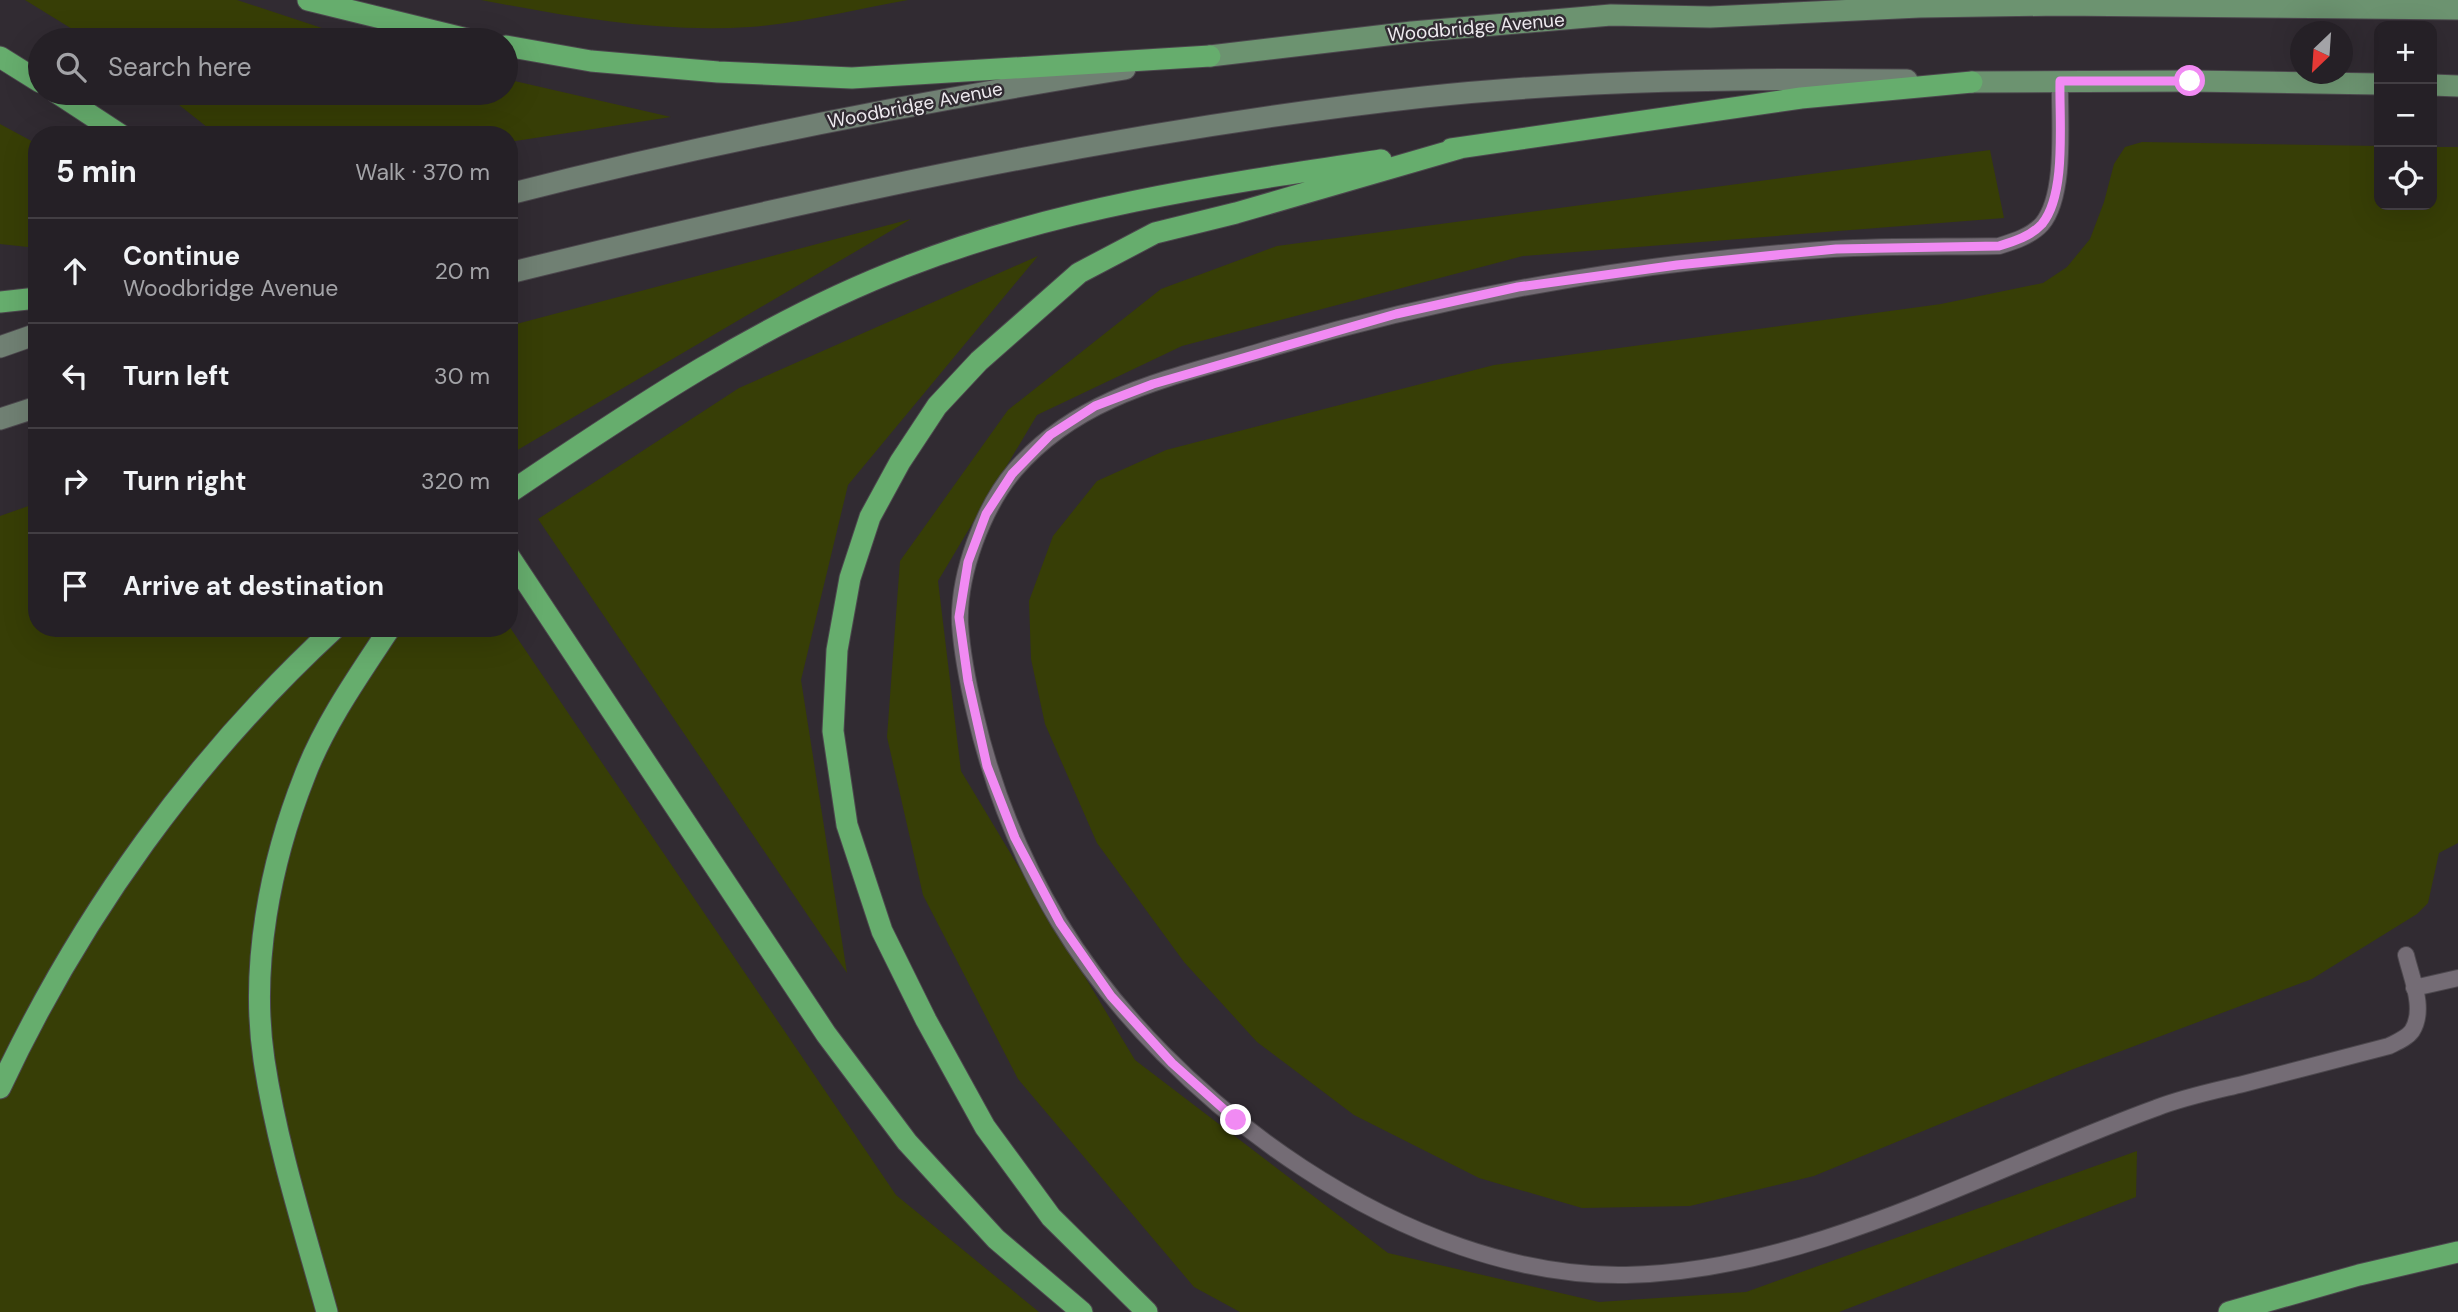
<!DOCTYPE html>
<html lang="en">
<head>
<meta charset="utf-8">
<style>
  :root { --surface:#252026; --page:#2d282e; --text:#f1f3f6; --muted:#a3a3a7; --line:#423e43 }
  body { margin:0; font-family:"DM Sans",sans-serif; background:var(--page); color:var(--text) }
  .controls { position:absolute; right:21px; top:21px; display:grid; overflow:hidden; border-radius:14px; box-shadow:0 7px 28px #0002 }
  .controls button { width:63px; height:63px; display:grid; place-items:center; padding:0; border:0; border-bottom:2px solid var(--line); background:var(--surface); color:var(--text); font:35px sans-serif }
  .compass { position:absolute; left:2290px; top:21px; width:63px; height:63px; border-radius:50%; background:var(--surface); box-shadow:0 7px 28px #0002; rotate:205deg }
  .stop { position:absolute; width:21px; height:21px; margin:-16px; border:5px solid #f18af3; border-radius:50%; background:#fff }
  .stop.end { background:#f18af3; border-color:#fff; box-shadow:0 2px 7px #0008 }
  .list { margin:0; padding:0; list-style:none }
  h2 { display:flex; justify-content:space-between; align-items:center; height:91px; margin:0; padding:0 28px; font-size:30px }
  h2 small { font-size:23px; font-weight:400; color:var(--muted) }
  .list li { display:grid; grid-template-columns:46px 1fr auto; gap:21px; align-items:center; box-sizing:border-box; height:105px; padding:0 28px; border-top:2px solid var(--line) }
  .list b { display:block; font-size:26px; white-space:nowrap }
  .list p { margin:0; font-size:23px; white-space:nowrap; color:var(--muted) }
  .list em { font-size:23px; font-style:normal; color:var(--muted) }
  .icon { flex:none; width:38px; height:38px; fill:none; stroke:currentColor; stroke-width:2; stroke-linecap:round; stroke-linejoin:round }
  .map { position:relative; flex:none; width:2458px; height:1312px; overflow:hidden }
  .search { position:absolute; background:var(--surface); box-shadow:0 7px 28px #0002; left:28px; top:28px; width:490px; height:77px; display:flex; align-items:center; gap:18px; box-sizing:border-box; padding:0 24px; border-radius:38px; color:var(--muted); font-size:26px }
  .panel { position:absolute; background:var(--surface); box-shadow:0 7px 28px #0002; left:28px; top:126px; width:490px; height:511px; border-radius:28px }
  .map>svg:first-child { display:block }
  .green { fill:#373e06 }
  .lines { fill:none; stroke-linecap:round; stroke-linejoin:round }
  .lane-casing { stroke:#4c474d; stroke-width:18 }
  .secondary-casing { stroke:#4c474d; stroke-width:23 }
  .primary-casing { stroke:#4c474d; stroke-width:23 }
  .highway-casing { stroke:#4c474d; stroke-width:23 }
  .lane { stroke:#746c75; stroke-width:16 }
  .secondary { stroke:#708073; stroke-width:21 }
  .primary { stroke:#6c9370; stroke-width:21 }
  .highway { stroke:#66ad6d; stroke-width:21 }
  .route { stroke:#f18af3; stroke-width:9 }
  .labels { text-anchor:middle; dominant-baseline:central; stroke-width:5; stroke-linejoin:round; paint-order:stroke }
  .street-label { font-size:19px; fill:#eeeaef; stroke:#312b32 }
</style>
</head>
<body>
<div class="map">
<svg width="2458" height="1312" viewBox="0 0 2458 1312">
  <rect width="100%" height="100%" fill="#312b32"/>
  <path class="green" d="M25 0H237L358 40H90Z
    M481 0H908C858 9 801 23 750 27 660 33 570 17 481 0Z
    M506 79 671 117 509 142V135H217L164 93H506Z
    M0 124 37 144V248L0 244Z
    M2142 142 2379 146V205H2432V147H2458V843L2439 853 2428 903 2417 914 2312 979 2071 1070 1814 1176 1690 1206 1582 1208 1479 1178 1354 1115 1257 1042 1184 962 1097 843 1045 724 1031 659 1029 601 1053 536 1097 481 1166 450 1494 365 1941 304 2043 283 2067 267 2090 239 2104 202 2114 164 2125 147Z
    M1990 150 2004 218 1523 256 1182 346 1037 415 938 581 961 771 1135 1060 1388 1253 1599 1302 1746 1292 2137 1151 2136 1197 1839 1312H1240L1194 1287 1018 1079 923 895 887 737 900 561 1008 410 1161 289 1277 246Z
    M911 219 509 455V326Z
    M1038 256 848 485 801 680 847 973 538 519 739 388Z
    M37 503V628H509V626L896 1195 1039 1312H0V516Z"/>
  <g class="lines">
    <g class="lane-casing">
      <path id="lane" d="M2060 81C2059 119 2067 194 2042 224 2031 236 2015 241 1999 246 1944 247 1888 246 1833 249 1637 262 1443 296 1255 353 1166 379 1078 397 1015 470 983 508 958 574 960 624 962 653 968 684 975 713 992 787 1020 857 1059 922 1168 1102 1409 1279 1626 1275 1811 1271 1985 1170 2156 1108 2184 1097 2214 1091 2243 1084 2292 1071 2340 1059 2389 1046 2397 1042 2407 1038 2412 1031 2426 1009 2411 977 2406 955
        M2414 988 2458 978"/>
    </g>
    <g class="secondary-casing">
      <path id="secondary" d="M509 194C712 142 918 102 1125 69
        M509 273C810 199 1115 131 1424 97 1584 80 1746 78 1907 80
        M0 347 37 334
        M0 419 37 407"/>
    </g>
    <g class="primary-casing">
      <path id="primary" d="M1210 56 1412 32 1611 15 1710 17 1919 7 2059 5 2458 9
        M1972 82 2190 81 2379 84
        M2432 85 2458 86"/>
    </g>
    <g class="highway-casing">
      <path id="highway" d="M308 0 471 40
        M506 46 591 61 718 72 852 78 1210 56
        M0 57 40 82
        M57 93 121 135
        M1451 149 1801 98 1972 82
        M0 302 37 298
        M509 493C636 407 764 321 908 266 1060 207 1221 184 1381 160
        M509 556 826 1034 907 1142 996 1239 1082 1312
        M0 1088C81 915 194 758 335 628
        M327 1312C304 1229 277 1146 264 1060 250 966 270 863 305 775 325 723 359 675 390 628
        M1147 1312 1051 1217 985 1127 926 1020 882 931 847 825 833 731 837 650 850 578 870 517 900 462 937 406 979 361 1079 273 1155 233 1236 213 1464 147
        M2229 1312 2359 1275 2458 1252"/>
    </g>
    <use href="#lane" class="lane"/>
    <use href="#secondary" class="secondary"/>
    <use href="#primary" class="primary"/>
    <use href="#highway" class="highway"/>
  </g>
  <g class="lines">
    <path class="route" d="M1236 1120 1172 1063 1111 996 1060 923 1015 838 987 766 968 681 959 617 968 562 986 514 1012 474 1050 435 1095 406 1153 384 1396 314 1518 287 1677 265 1836 249 1999 246C2015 241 2031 236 2042 224 2067 194 2059 119 2060 81H2190"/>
  </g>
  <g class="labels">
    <g class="street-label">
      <text transform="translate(1476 27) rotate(-5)">Woodbridge Avenue</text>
      <text transform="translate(915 105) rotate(-11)">Woodbridge Avenue</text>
    </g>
  </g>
</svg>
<div class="controls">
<button>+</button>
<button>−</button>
<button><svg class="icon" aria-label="locate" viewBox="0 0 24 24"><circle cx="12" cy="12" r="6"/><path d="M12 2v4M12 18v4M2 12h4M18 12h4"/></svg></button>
</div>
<svg class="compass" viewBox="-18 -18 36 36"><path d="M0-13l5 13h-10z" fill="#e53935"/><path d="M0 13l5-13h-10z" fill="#a3a3a7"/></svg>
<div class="stop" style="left:2190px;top:81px"></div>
<div class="stop end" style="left:1236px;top:1120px"></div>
<div class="search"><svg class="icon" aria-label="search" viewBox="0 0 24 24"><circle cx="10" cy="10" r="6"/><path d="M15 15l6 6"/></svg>Search here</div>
<section class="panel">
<h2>5 min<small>Walk · 370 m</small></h2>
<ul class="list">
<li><svg class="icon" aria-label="ahead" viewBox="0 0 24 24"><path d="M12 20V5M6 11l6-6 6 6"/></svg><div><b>Continue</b><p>Woodbridge Avenue</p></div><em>20 m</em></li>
<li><svg class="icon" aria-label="left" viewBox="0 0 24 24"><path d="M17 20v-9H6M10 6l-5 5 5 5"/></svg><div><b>Turn left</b></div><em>30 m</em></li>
<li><svg class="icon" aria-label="right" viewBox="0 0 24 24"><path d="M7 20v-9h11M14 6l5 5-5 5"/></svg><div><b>Turn right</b></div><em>320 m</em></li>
<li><svg class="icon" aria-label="arrive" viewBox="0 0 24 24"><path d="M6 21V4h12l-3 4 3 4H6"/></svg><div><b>Arrive at destination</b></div></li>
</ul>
</section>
</div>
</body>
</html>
